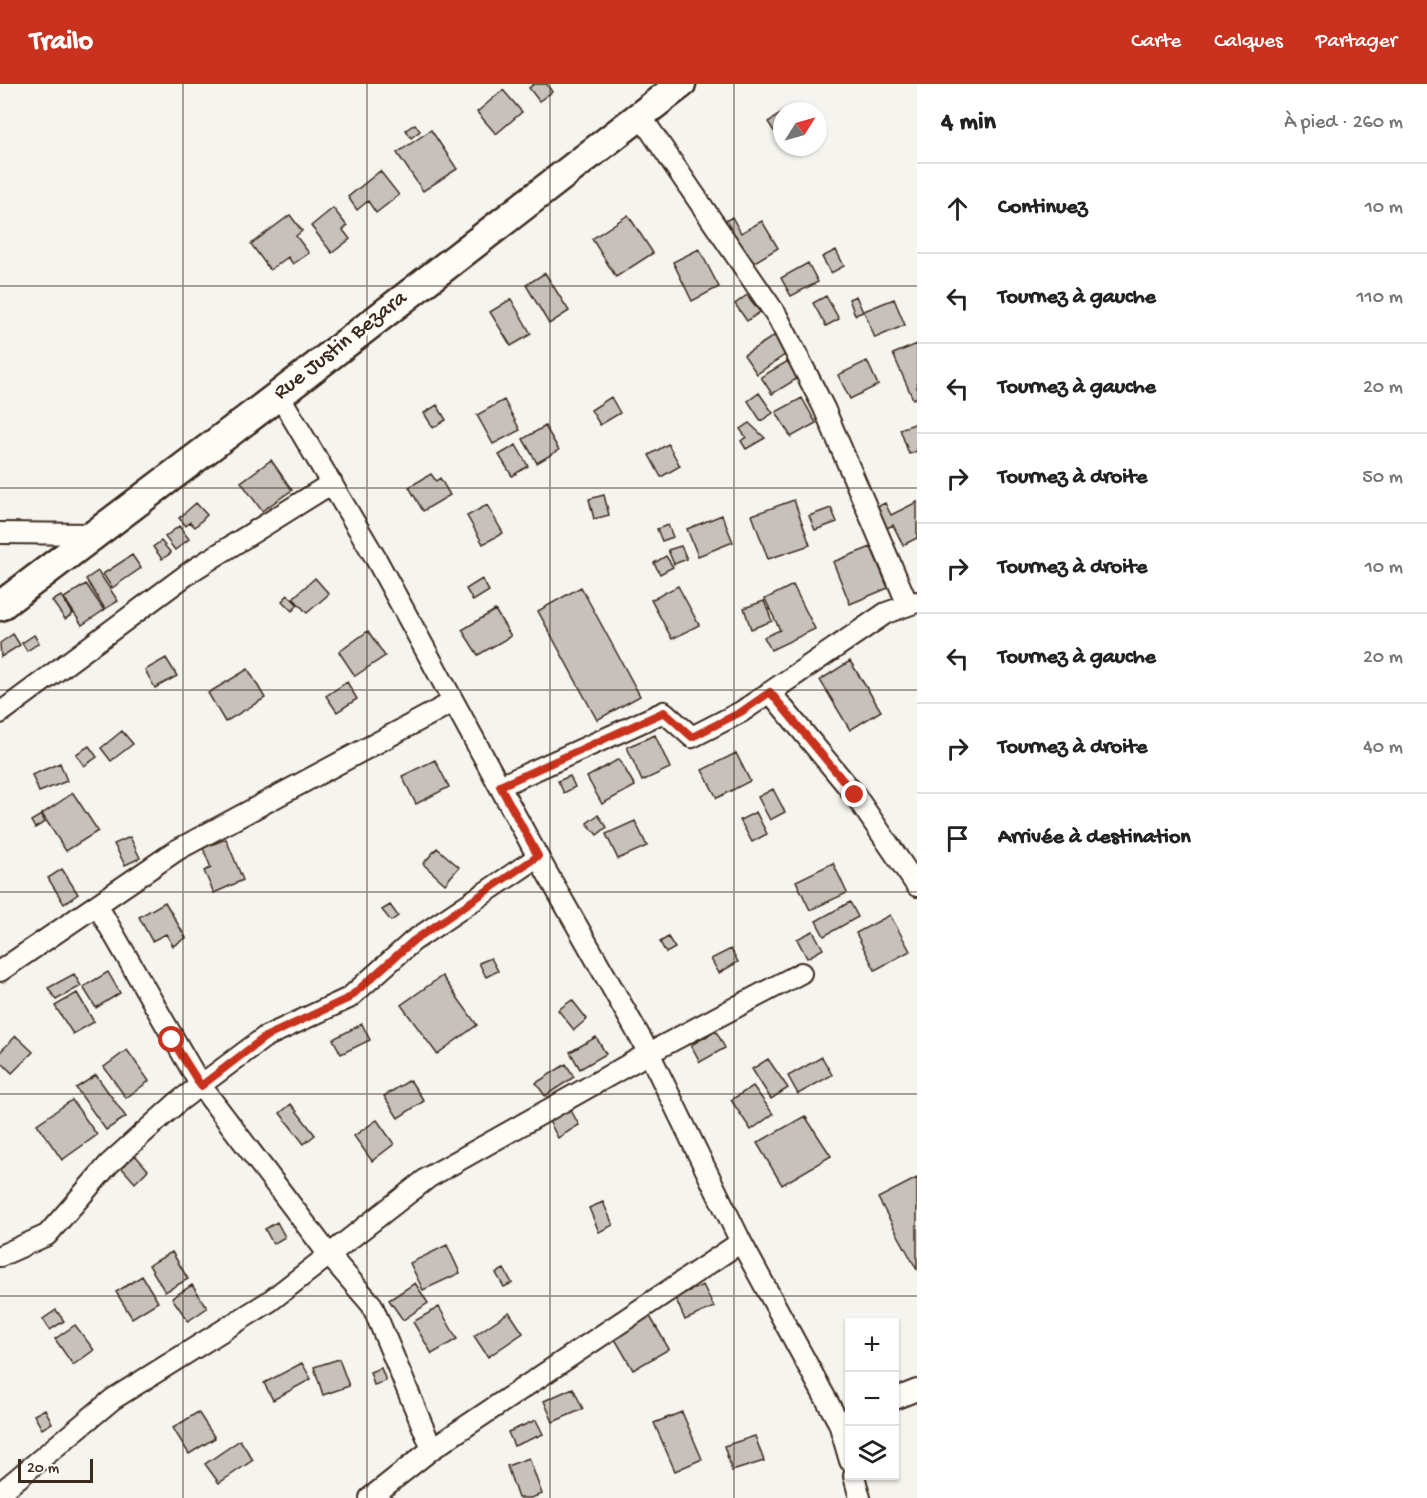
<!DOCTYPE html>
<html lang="fr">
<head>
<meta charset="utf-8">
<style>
  :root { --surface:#fff; --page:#f2f2f2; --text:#222; --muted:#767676; --line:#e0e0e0; --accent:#c8321e }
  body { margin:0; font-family:"Gochi Hand",sans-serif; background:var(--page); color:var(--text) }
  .controls { position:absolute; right:18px; bottom:18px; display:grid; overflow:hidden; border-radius:0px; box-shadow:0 2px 4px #0004 }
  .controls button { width:54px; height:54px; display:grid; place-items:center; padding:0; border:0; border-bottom:2px solid var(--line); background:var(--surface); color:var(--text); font:30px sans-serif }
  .compass { position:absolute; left:773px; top:18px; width:54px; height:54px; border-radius:50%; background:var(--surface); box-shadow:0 2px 4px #0004; rotate:53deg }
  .scale { position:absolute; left:18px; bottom:15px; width:75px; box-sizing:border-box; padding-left:6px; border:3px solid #3b2a1e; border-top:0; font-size:16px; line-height:21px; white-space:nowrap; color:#3b2a1e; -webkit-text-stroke:4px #fdfcf7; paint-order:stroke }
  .stop { position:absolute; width:18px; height:18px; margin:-14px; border:4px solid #c8321e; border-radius:50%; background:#fff }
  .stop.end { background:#c8321e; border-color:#fff; box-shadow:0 2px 6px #0008 }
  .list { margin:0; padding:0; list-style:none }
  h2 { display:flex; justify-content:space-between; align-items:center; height:78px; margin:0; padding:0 24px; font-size:26px }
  h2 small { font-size:20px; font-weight:400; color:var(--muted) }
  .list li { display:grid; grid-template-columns:39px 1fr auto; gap:18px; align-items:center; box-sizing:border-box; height:90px; padding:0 24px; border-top:2px solid var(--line) }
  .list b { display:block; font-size:22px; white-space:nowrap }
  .list em { font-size:20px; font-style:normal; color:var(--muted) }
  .icon { flex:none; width:33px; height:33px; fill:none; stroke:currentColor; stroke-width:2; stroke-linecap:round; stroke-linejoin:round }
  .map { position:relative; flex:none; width:917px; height:1414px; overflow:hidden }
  header { display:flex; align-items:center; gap:36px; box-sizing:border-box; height:84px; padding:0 30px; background:var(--accent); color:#fff }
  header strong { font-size:28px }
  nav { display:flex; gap:33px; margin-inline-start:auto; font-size:21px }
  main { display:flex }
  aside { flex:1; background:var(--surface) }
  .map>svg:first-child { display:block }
  .building { fill:#c7c1bb; stroke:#3b2a1e; stroke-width:1.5 }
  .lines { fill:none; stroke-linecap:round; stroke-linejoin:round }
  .street-casing { stroke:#3b2a1e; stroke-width:24 }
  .secondary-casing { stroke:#3b2a1e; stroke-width:33 }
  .street { stroke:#fdfcf7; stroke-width:20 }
  .secondary { stroke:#fdfcf7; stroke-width:28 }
  .route { stroke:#c8321e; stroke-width:8 }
  .grid { fill:none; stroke:#3b2a1e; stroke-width:1.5; stroke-opacity:0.55 }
  .labels { text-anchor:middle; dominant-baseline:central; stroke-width:6; stroke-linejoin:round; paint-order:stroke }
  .street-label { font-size:22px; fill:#3b2a1e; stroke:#fdfcf7 }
</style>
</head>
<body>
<header>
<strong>Trailo</strong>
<nav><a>Carte</a><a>Calques</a><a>Partager</a></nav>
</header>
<main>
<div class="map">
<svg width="917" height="1414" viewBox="0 0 917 1414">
  <rect width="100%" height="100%" fill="#f5f4ee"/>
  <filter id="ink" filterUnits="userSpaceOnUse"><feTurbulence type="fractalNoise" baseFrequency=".0167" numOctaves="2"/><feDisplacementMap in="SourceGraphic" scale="12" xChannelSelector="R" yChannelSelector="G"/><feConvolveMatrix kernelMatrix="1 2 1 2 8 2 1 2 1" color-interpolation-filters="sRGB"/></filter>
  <g filter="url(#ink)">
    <path class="building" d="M534 0H547L552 8 539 17 529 4Z
      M503 6 522 28 496 50 477 28Z
      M782 29V59L768 38Z
      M415 40 420 47 411 54 406 46Z
      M431 46 457 85 423 107 397 69Z
      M380 87 399 111 376 129 368 117 357 126 348 113Z
      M333 124 347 142 343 146 350 155 332 169 311 142Z
      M290 131 302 147 296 152 309 169 293 180 288 173 270 186 251 160Z
      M628 131 653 169 616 193 592 155Z
      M732 133 741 149 762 137 778 164 748 182 722 139Z
      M699 165 719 203 692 217 673 178Z
      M836 166 844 182 831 189 822 173Z
      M808 179 818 198 791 212 781 194Z
      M545 189 569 227 549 240 526 201Z
      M747 211 760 228 747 237 735 220Z
      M826 212 839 235 826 242 813 219Z
      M856 212 863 228 855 231 849 215Z
      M511 215 531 250 511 262 490 228Z
      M894 215 905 241 875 254 864 227Z
      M777 250 789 268 757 290 744 271Z
      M917 260V313L913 315 893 270Z
      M788 277 798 294 772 310 761 293Z
      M867 277 878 301 850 315 838 291Z
      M759 309 773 329 761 337 748 317Z
      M611 313 620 329 600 341 591 326Z
      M802 314 816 339 791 353 776 328Z
      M504 316 520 346 493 360 477 331Z
      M437 321 446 336 433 344 424 329Z
      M749 339 765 354 746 365 741 357 746 353 740 345Z
      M917 339V367L909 370 900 345Z
      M545 342 559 366 537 379 523 355Z
      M668 360 680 382 661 393 649 371Z
      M516 361 528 382 512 392 499 371Z
      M271 376 292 406 262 427 241 398Z
      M431 390 436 397 440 394 450 411 423 427 409 403Z
      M604 411 609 431 594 435 589 415Z
      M794 416 810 461 768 475 752 431Z
      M917 418V454L903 461 893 441 883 446 873 425 885 419 891 431Z
      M196 419 207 431 195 443 190 438 186 442 179 434Z
      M487 421 503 449 483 460 467 432Z
      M831 424 837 438 815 446 809 432Z
      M722 431 733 458 698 472 687 445Z
      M668 441 673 453 662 457 657 445Z
      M179 442 189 455 175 466 165 453Z
      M161 457 171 469 162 475 153 463Z
      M681 462 687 475 674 480 668 466Z
      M871 463 888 504 850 520 833 478Z
      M132 471 141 484 112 504 103 490Z
      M666 472 673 483 660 490 654 479Z
      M98 487 118 517 105 525 86 495Z
      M315 494 329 510 307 529 293 514Z
      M482 495 489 507 473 517 466 505Z
      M86 500 104 526 82 541 64 514Z
      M793 501 815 545 771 566 764 553 780 546 765 515Z
      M678 502 699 541 672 555 651 516Z
      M581 503 640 612 597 636 538 527Z
      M288 511 298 521 292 527 282 517Z
      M61 512 73 530 65 535 52 517Z
      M764 517 772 537 751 545 744 524Z
      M495 526 511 552 478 571 462 546Z
      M368 547 385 572 355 592 339 568Z
      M13 550 20 561 1 573 0 559Z
      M34 551 39 559 27 567 22 559Z
      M166 574 177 592 155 604 145 586Z
      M850 577 881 627 850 646 820 596Z
      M248 585 265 614 225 638 208 609Z
      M347 598 357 615 337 628 326 612Z
      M122 647 133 660 111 677 101 664Z
      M655 651 670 684 642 697 627 663Z
      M89 662 97 673 84 682 76 670Z
      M736 669 750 697 717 714 702 686Z
      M619 675 635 702 602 720 587 693Z
      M435 676 449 703 416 720 402 692Z
      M60 679 67 697 39 708 32 691Z
      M570 692 575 703 564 709 558 697Z
      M773 705 785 728 770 736 758 713Z
      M73 709 98 747 66 767 42 730Z
      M756 728 767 750 752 758 740 736Z
      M41 731 45 738 35 744 31 737Z
      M598 731 607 743 597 751 587 739Z
      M635 737 647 762 618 775 606 750Z
      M130 753 140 774 125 781 114 760Z
      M226 755 243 796 214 809 204 787 211 784 203 764Z
      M437 764 459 783 445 800 423 780Z
      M833 779 847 809 810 826 796 797Z
      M62 785 78 810 64 820 48 794Z
      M165 818 186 854 173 862 166 850 152 857 139 833Z
      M850 818 858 833 824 852 816 837Z
      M390 821 398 832 391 837 382 826Z
      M890 831 910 867 875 886 856 849Z
      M813 847 823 865 807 874 797 855Z
      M668 853 675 864 666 869 660 858Z
      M731 865 738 878 719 889 711 875Z
      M491 874 498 887 486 893 479 879Z
      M108 888 120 909 96 924 83 903Z
      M74 890 81 902 56 916 48 904Z
      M442 892 477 941 437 970 401 921Z
      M77 909 94 938 73 950 55 922Z
      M572 916 587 935 574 946 558 926Z
      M362 940 370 956 341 970 333 955Z
      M716 947 725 964 700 978 691 961Z
      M16 952 33 968 12 989 0 977V968Z
      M596 953 606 970 580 985 570 968Z
      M127 966 149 997 126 1014 104 983Z
      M822 973 832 991 798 1010 788 992Z
      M768 975 788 1004 771 1015 752 985Z
      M566 980 574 993 545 1012 536 999Z
      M96 991 126 1033 106 1046 76 1004Z
      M410 996 424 1017 398 1034 384 1012Z
      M753 1002 773 1030 751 1046 731 1016Z
      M72 1016 97 1051 62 1076 37 1040Z
      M291 1020 315 1051 304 1060 280 1029Z
      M568 1021 579 1041 558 1054 547 1033Z
      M805 1032 831 1072 782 1101 757 1059Z
      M377 1036 394 1060 372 1077 354 1052Z
      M135 1071 148 1086 135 1099 121 1083Z
      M917 1094V1186L878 1114Z
      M603 1118 613 1141 599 1148 589 1124Z
      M277 1138 285 1153 273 1160 265 1145Z
      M447 1161 460 1189 423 1206 410 1179Z
      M172 1168 188 1195 165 1208 149 1181Z
      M504 1185 512 1199 504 1203 496 1189Z
      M142 1192 158 1218 132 1234 116 1208Z
      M415 1199 428 1219 403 1236 389 1216Z
      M192 1201 207 1224 188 1237 172 1214Z
      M703 1201 714 1223 685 1236 675 1213Z
      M439 1223 457 1255 432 1270 413 1238Z
      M56 1226 64 1237 50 1246 43 1235Z
      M509 1228 523 1249 488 1273 474 1252Z
      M648 1229 669 1265 633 1286 612 1250Z
      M75 1241 94 1266 73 1281 55 1255Z
      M339 1275 349 1302 323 1311 314 1283Z
      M302 1279 311 1295 273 1316 264 1299Z
      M381 1284 386 1297 374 1301 370 1288Z
      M573 1304 583 1325 553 1338 544 1317Z
      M45 1325 52 1339 42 1345 34 1331Z
      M198 1328 215 1354 189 1370 173 1344Z
      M682 1328 702 1375 675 1387 654 1339Z
      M536 1336 543 1350 514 1362 508 1348Z
      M755 1352 764 1377 732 1387 724 1362Z
      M240 1356 253 1376 219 1399 205 1380Z
      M529 1374 542 1410 531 1414H518L507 1382Z"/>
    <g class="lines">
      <g class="street-casing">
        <path id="street" d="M640 31 777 232 824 324 908 521
          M279 311 375 473 538 773 649 969 741 1158 839 1339 850 1377
          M0 449 94 450
          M770 608 855 711 917 802
          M0 629 193 486 332 399
          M500 702 664 628 692 653 741 628 886 529 917 518
          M97 821 201 1002 329 1171 372 1221 432 1365
          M0 887 177 766 453 618
          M0 1172 47 1151 109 1080 178 1018 265 953 349 914 413 857 538 773
          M894 1315 917 1306
          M854 1392 860 1414
          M0 1409 113 1315 270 1217 429 1093 649 969 801 889
          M370 1414 432 1365 741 1158"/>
      </g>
      <g class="secondary-casing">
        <path id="secondary" d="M0 522 279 311 681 0"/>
      </g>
      <use href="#street" class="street"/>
      <use href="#secondary" class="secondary"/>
    </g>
  </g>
  <g class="lines" filter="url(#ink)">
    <path class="route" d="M172 956 201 1002 265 953 349 914 413 857 538 772 500 702 664 628 692 653 741 628 770 608 855 711"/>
  </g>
  <path class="grid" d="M183 0V1414M367 0V1414M550 0V1414M734 0V1414M0 202H917M0 404H917M0 606H917M0 808H917M0 1010H917M0 1212H917"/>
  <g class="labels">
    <g class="street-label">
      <text transform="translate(341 262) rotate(-38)">Rue Justin Bezara</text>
    </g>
  </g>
</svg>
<div class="controls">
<button>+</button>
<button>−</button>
<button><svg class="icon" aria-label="layers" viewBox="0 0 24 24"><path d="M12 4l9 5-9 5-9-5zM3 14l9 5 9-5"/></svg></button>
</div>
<svg class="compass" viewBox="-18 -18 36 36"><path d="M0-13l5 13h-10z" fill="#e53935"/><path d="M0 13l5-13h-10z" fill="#767676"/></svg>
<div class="scale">20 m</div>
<div class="stop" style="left:172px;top:956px"></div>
<div class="stop end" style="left:855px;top:711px"></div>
</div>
<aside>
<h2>4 min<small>À pied · 260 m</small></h2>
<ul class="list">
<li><svg class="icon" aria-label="ahead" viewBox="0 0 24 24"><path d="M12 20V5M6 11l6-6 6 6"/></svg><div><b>Continuez</b></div><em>10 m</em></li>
<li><svg class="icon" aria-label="left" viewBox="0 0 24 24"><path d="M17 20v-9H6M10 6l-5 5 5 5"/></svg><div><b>Tournez à gauche</b></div><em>110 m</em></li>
<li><svg class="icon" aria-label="left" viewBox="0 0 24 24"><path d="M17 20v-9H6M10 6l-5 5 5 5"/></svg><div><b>Tournez à gauche</b></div><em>20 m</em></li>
<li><svg class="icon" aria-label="right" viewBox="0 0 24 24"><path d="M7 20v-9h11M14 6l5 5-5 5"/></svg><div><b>Tournez à droite</b></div><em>50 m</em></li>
<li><svg class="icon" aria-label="right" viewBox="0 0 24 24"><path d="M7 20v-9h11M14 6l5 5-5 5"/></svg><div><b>Tournez à droite</b></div><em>10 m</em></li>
<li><svg class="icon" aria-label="left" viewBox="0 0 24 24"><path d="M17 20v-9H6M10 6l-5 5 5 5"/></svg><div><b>Tournez à gauche</b></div><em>20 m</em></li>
<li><svg class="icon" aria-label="right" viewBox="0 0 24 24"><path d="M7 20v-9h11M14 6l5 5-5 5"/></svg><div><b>Tournez à droite</b></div><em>40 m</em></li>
<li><svg class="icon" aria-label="arrive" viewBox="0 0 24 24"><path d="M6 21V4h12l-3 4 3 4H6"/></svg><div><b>Arrivée à destination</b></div></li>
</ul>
</aside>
</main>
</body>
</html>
